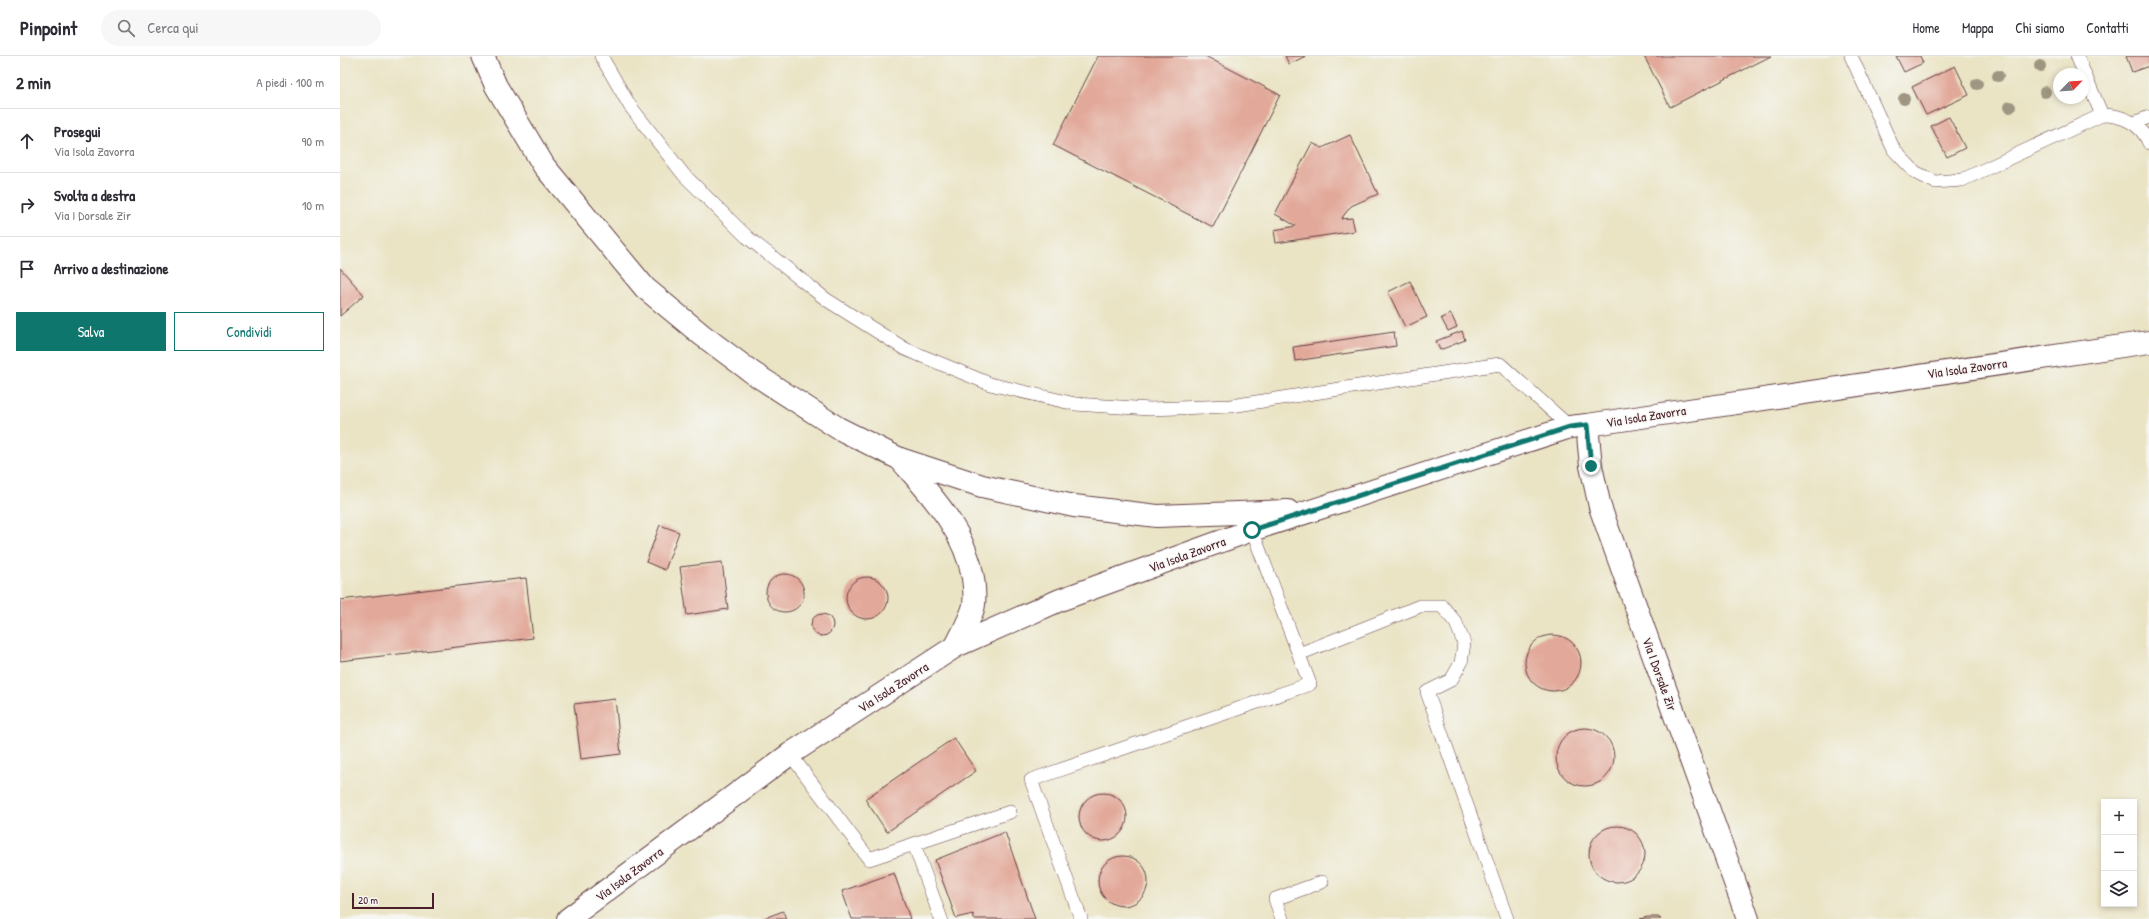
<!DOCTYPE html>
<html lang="it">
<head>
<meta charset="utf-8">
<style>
  :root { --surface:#fff; --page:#f7f7f7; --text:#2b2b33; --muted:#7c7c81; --line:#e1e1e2; --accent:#0f766e }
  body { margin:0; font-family:"Patrick Hand",sans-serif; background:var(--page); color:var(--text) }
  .controls { position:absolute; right:12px; bottom:12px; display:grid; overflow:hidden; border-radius:0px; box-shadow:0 2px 6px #0003 }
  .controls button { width:36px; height:36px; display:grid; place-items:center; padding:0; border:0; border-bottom:1px solid var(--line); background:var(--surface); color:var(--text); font:20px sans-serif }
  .compass { position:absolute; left:1713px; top:12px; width:36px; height:36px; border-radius:50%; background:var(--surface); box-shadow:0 2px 6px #0003; rotate:65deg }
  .scale { position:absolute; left:12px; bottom:10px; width:82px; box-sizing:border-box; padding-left:4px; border:2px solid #4a1f2b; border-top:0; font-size:11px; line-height:14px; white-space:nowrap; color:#4a1f2b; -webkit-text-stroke:3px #f6f6f2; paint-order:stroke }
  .stop { position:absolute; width:12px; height:12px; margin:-9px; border:3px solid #0f766e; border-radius:50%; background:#fff }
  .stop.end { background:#0f766e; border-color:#fff; box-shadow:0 1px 4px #0008 }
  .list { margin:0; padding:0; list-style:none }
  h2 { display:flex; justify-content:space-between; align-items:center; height:52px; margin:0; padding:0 16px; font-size:17px }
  h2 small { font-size:13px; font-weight:400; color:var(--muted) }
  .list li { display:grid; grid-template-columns:26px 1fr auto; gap:12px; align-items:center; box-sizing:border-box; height:64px; padding:0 16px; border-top:1px solid var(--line) }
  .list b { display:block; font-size:15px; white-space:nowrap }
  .list p { margin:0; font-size:13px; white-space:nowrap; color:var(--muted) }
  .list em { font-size:13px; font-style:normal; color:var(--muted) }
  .actions { display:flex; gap:8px; padding:12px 16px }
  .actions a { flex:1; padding:9px 0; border:1px solid var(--accent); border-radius:0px; text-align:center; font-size:14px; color:var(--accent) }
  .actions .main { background:var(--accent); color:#fff }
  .icon { flex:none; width:22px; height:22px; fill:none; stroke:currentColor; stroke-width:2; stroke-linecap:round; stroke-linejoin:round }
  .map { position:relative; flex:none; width:1809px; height:863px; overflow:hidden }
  header { display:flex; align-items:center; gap:24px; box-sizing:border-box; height:56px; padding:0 20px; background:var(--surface); border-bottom:1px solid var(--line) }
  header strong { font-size:19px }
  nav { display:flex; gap:22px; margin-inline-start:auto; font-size:14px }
  .search { width:280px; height:36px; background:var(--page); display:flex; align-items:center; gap:10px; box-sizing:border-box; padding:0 14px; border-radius:22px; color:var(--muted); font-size:15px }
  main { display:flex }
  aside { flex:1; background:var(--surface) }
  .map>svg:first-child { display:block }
  .building { fill:#e2a99a }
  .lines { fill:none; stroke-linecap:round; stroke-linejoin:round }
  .service-casing { stroke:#623d42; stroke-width:14 }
  .minor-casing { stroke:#623d42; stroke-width:24 }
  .secondary-casing { stroke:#623d42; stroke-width:24 }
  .service { stroke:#fff; stroke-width:13 }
  .minor { stroke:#fff; stroke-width:22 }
  .secondary { stroke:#fff; stroke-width:22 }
  .tree { fill:#9e9681 }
  .route { stroke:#0f766e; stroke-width:5 }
  .labels { text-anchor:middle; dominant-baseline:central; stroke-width:3; stroke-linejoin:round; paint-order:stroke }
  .street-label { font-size:13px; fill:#4a1f2b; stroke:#f6f6f2 }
</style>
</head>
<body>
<header>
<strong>Pinpoint</strong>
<div class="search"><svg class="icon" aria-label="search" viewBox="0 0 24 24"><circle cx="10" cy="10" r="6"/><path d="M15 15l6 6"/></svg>Cerca qui</div>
<nav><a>Home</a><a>Mappa</a><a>Chi siamo</a><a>Contatti</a></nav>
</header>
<main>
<aside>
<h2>2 min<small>A piedi · 100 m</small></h2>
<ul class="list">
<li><svg class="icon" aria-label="ahead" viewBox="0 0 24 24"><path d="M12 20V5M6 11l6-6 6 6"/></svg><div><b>Prosegui</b><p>Via Isola Zavorra</p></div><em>90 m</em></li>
<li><svg class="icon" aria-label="right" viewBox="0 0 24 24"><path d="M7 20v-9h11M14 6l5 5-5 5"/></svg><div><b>Svolta a destra</b><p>Via I Dorsale Zir</p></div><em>10 m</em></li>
<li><svg class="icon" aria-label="arrive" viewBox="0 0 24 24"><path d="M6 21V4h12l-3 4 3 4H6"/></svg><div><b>Arrivo a destinazione</b></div></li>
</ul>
<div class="actions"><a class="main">Salva</a><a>Condividi</a></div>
</aside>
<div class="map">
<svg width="1809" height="863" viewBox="0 0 1809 863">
  <rect width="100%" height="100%" fill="#f6f6f2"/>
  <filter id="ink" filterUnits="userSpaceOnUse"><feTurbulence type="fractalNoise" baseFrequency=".025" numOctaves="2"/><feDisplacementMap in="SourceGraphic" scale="8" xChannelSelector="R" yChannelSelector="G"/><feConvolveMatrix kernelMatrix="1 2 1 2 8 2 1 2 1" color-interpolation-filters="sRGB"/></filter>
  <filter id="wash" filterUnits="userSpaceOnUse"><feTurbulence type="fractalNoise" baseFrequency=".012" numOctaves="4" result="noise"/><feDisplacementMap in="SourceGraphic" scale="16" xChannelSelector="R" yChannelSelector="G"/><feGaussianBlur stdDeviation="0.9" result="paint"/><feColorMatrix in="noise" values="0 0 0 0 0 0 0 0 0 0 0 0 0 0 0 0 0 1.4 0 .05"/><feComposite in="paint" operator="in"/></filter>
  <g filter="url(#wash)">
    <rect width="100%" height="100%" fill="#eae4c5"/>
    <g id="blocks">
      <path class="building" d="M758 0H865L940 39 873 171 713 89Z
        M945 0H966L949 8Z
        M1304 0H1431L1330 51Z
        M1556 0H1580L1583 7 1564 16Z
        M1786 0H1809V10L1792 16Z
        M1615 10 1629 39 1586 59 1572 31Z
        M1609 61 1625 92 1607 101 1591 70Z
        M1010 79 1038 138 1011 150 1001 163 1012 162 1015 175 936 187 934 174 956 170 935 158 972 87 982 92Z
        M0 212 24 239 0 260Z
        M1070 225 1087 261 1065 271 1048 236Z
        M1111 258 1117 271 1108 275 1101 262Z
        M1122 275 1125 284 1100 294 1096 285Z
        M1054 276 1056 290 955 305 953 291Z
        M320 469 339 476 325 514 306 506Z
        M382 506 388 553 347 559 340 511Z
        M426 537a19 19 0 1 1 38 0a19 19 0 1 1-38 0Z
        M506 542a21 21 0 1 1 42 0a21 21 0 1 1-42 0Z
        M186 522 193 582 0 605V544Z
        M471 569a11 11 0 1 1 22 0a11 11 0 1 1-22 0Z
        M1185 607a28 28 0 1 1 56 0a28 28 0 1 1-56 0Z
        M275 643 281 698 241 703 234 648Z
        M1216 701a29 29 0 1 1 58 0a29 29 0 1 1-58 0Z
        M614 682 636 715 547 776 525 743Z
        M739 761a24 24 0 1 1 48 0a24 24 0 1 1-48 0Z
        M1249 798a28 28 0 1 1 56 0a28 28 0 1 1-56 0Z
        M665 776 695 863H634L633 858 616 862 595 804Z
        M758 825a25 25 0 1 1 50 0a25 25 0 1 1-50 0Z
        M554 817 570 863H512L502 835Z
        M443 855 446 863H422Z
        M1307 861H1318L1321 863H1300Z"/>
    </g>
  </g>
  <g filter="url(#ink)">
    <use href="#blocks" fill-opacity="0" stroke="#623d42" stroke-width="1"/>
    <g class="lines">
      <g class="service-casing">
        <path id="service" d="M261 0 290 50 344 119 407 181 487 244 565 293 650 328 735 348 810 353 891 350 1160 308 1230 371
          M1511 0 1554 94 1575 116 1595 126 1622 124 1762 59C1782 59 1801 67 1809 87
          M1737 0 1762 59
          M1794 67 1809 61
          M959 598 1080 550H1102L1116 567 1124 587 1121 607 1111 624 1087 636 1167 863
          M450 698 529 803 670 756
          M574 788 601 863
          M741 863 691 724 970 628 912 474
          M942 863 935 843 982 826"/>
      </g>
      <g class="minor-casing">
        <path id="minor" d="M143 0 156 30 204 110 305 232 362 279 413 317 498 372 560 403 642 430 734 450 817 460 948 455
          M560 403C591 439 625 474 633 522 634 531 636 544 633 553 629 565 622 578 616 590
          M228 863 450 698 616 590 720 544 912 474 1230 371 1247 369"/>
      </g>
      <g class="secondary-casing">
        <path id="secondary" d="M1408 863 1260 451 1251 410 1247 369 1809 286"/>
      </g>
      <use href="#service" class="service"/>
      <use href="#minor" class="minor"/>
      <use href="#secondary" class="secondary"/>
    </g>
    <g class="tree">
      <circle cx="1700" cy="10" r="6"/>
      <circle cx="1658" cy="20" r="6"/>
      <circle cx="1637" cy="28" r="6"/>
      <circle cx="1705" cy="36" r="6"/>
      <circle cx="1564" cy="43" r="6"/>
      <circle cx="1670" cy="51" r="6"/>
    </g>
  </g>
  <g class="lines" filter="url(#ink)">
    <path class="route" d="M912 474 1230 371 1247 369 1251 410"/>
  </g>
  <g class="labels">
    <g class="street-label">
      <text transform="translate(1627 312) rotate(-8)">Via Isola Zavorra</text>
      <text transform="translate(1306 360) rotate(-9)">Via Isola Zavorra</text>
      <text transform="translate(847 498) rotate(-20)">Via Isola Zavorra</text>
      <text transform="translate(1320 618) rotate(70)">Via I Dorsale Zir</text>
      <text transform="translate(553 631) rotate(-33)">Via Isola Zavorra</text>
      <text transform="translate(289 818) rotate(-37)">Via Isola Zavorra</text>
    </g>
  </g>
</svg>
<div class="controls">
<button>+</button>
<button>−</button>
<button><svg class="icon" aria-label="layers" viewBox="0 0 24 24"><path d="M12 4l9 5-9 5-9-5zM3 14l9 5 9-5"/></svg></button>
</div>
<svg class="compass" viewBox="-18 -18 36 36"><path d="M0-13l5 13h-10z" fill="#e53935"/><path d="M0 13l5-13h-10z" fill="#7c7c81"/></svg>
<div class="scale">20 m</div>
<div class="stop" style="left:912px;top:474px"></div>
<div class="stop end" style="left:1251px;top:410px"></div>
</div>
</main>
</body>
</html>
